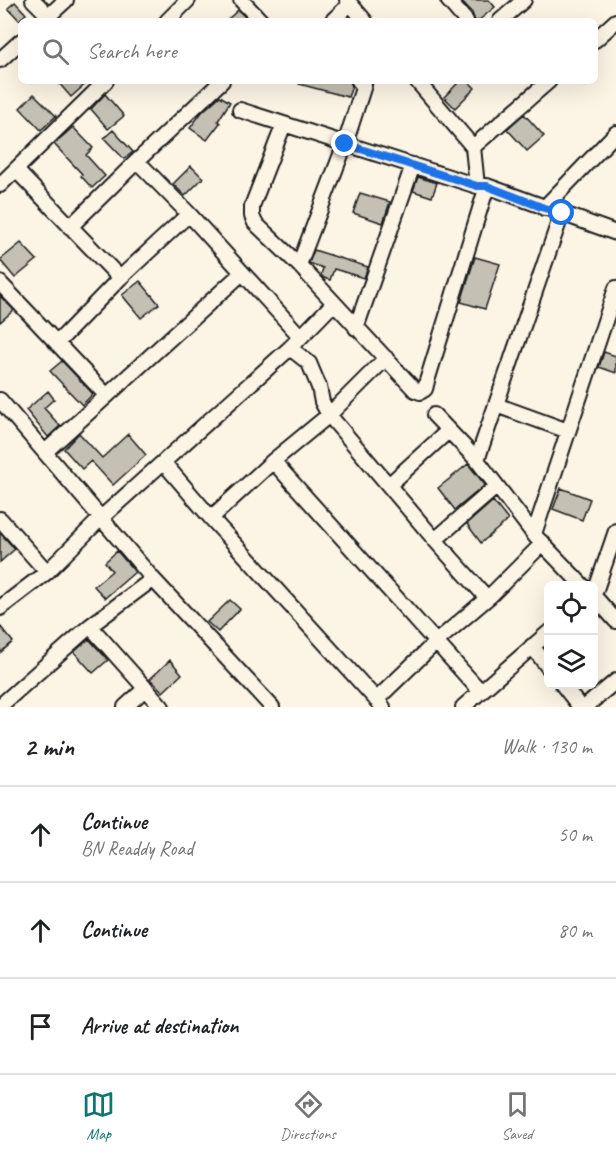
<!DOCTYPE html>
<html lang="en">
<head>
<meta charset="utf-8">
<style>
  :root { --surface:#fff; --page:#f2f2f2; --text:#202124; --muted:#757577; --line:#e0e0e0; --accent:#0f766e }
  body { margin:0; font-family:Caveat,sans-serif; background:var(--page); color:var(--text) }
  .controls { position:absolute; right:18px; bottom:18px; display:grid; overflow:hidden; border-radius:9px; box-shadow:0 6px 24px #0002 }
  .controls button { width:54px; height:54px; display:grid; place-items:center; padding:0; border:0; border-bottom:2px solid var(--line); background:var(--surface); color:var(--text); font:30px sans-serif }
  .stop { position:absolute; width:18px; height:18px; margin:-14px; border:4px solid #1a73e8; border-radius:50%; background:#fff }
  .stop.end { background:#1a73e8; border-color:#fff; box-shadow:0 2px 6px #0008 }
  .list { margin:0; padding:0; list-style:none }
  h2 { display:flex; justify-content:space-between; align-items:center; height:78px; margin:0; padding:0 24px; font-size:26px }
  h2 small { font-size:20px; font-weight:400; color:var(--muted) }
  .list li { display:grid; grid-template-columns:39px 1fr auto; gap:18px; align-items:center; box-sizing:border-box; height:96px; padding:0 24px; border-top:2px solid var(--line) }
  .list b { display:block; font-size:22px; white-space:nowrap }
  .list p { margin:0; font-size:20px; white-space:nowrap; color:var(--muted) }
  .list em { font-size:20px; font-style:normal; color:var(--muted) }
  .icon { flex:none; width:33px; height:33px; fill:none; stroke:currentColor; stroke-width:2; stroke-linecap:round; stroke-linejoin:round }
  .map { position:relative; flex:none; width:616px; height:707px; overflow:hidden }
  .search { position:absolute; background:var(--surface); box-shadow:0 6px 24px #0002; left:18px; right:18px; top:18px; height:66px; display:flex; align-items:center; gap:15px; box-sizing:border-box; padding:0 21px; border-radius:9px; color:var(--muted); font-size:22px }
  .sheet { height:366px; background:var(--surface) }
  nav { display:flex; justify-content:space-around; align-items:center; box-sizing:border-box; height:84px; border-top:2px solid var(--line); background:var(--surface); font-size:16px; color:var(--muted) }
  nav a { display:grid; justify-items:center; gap:3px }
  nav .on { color:var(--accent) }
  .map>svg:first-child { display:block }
  .building { fill:#c4c0b3; stroke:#1c1c1c; stroke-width:1.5 }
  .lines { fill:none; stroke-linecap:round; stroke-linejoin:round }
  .minor-casing { stroke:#1c1c1c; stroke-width:18 }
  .minor { stroke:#fcf5e5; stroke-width:14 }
  .route { stroke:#1a73e8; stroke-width:8 }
</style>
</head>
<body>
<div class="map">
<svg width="616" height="707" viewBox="0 0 616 707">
  <rect width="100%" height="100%" fill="#fcf5e5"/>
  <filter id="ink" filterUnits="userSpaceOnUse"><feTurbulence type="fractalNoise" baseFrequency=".0167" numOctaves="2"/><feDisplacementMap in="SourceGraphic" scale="12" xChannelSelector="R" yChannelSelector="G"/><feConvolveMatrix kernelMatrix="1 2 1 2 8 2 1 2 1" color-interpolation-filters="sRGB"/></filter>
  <g filter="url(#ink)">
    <path class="building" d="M460 0H489L495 7 478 21H475L472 13Z
      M15 2 26 14 19 20 8 8Z
      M238 10 249 21H226Z
      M57 81H89L71 97Z
      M299 81H350L352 86 348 97 299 84Z
      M460 81H468L475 88 455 108 444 97Z
      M34 94 56 116 41 130 20 108Z
      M105 94 124 116 108 129 91 109Z
      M220 96 230 102 218 121 220 123 207 140 190 128 202 112Z
      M524 114 544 136 527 151 507 129Z
      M73 127 93 148 86 155 105 176 92 188 81 176 82 174 54 144Z
      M113 130 133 152 124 159 104 138Z
      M191 166 203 178 185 196 173 184Z
      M418 177 437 183 432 197 413 191Z
      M360 193 390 202 383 223 353 213Z
      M21 243 37 260 15 278 0 260Z
      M314 250 368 267 364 278 334 269 330 280 324 278 321 275 323 268 309 263Z
      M475 257 500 264 485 309 461 302Z
      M140 281 159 304 141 318 122 295Z
      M0 296 14 310 0 322Z
      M604 352 616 356V373L599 367Z
      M62 361 93 394 82 405 50 371Z
      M48 391 54 399 44 408 60 426 48 437 26 410Z
      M79 433 102 458 128 434 146 455 113 485 91 461 82 469 64 449Z
      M468 464 485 485 455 510 438 488Z
      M561 488 590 499 582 520 553 509Z
      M493 501 508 520 481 543 467 524Z
      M0 533 15 549 0 562Z
      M117 551 135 572 105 598 94 586 112 571 105 562Z
      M230 600 240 609 218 632 207 622Z
      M0 626 13 642 0 653Z
      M89 639 108 660 93 673 74 652Z
      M170 660 182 674 163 692 150 679Z"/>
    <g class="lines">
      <g class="minor-casing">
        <path id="minor" d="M33 0 49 16
          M241 0 261 21
          M347 0 365 21
          M448 0 466 21
          M43 21 66 0
          M167 21 188 0
          M332 21 350 4
          M500 21 524 0
          M595 40 616 21
          M0 60 21 41
          M417 81 473 147 477 186
          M240 110 477 186H487L616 233
          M284 124 252 206V216L255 223 299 265 415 390 420 392 425 389 427 381 487 186
          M473 147 549 81
          M137 161 222 81
          M16 170 120 278
          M0 185 106 81
          M544 208 616 133
          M70 227 137 161 189 214
          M299 265 345 144 364 85 359 81
          M0 283 107 396
          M356 328 413 165
          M57 343 120 278 189 214 300 336
          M290 348 309 363 319 387 322 402 329 415 435 540 487 598
          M0 400 153 579 272 707
          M496 405 568 431
          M434 415 477 460 536 537 583 586
          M45 452 242 273
          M477 460 562 213
          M273 461 481 692
          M163 462 211 518 383 707
          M390 484 448 431
          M211 518 273 461 329 415 386 358
          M0 519 47 572
          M534 534 616 288
          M435 540 497 486
          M594 595 616 531
          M594 596 616 621
          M0 608 47 572 101 518 290 348 334 303
          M90 626 162 707
          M532 646 548 667
          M562 684 580 707
          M376 700 436 642 490 596 543 543
          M0 706 90 626 153 579
          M125 707 146 688
          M463 707 548 633
          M585 707 616 681"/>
      </g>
      <use href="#minor" class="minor"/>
    </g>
  </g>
  <g class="lines" filter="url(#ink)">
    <path class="route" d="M345 144 477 186H487L544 208 562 213"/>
  </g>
</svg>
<div class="controls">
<button><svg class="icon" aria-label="locate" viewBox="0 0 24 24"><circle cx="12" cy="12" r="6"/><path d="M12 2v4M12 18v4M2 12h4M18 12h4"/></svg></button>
<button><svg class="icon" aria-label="layers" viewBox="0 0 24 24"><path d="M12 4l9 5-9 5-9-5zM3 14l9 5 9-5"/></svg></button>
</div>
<div class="stop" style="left:562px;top:213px"></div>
<div class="stop end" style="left:345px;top:144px"></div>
<div class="search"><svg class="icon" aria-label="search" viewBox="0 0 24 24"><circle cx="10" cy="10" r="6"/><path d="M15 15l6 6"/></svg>Search here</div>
</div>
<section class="sheet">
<h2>2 min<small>Walk · 130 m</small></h2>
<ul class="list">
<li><svg class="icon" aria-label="ahead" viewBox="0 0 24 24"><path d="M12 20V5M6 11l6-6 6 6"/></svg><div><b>Continue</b><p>BN Readdy Road</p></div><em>50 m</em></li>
<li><svg class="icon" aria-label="ahead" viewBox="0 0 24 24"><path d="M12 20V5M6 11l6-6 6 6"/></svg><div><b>Continue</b></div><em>80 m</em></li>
<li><svg class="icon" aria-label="arrive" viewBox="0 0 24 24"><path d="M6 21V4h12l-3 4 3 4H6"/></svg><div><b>Arrive at destination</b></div></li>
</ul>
</section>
<nav>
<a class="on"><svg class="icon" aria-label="map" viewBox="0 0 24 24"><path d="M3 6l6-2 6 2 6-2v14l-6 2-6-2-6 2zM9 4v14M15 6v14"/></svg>Map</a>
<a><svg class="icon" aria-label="directions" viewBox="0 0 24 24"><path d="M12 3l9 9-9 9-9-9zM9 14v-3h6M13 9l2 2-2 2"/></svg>Directions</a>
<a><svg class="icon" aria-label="saved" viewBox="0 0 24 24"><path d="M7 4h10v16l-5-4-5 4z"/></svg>Saved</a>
</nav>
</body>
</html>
